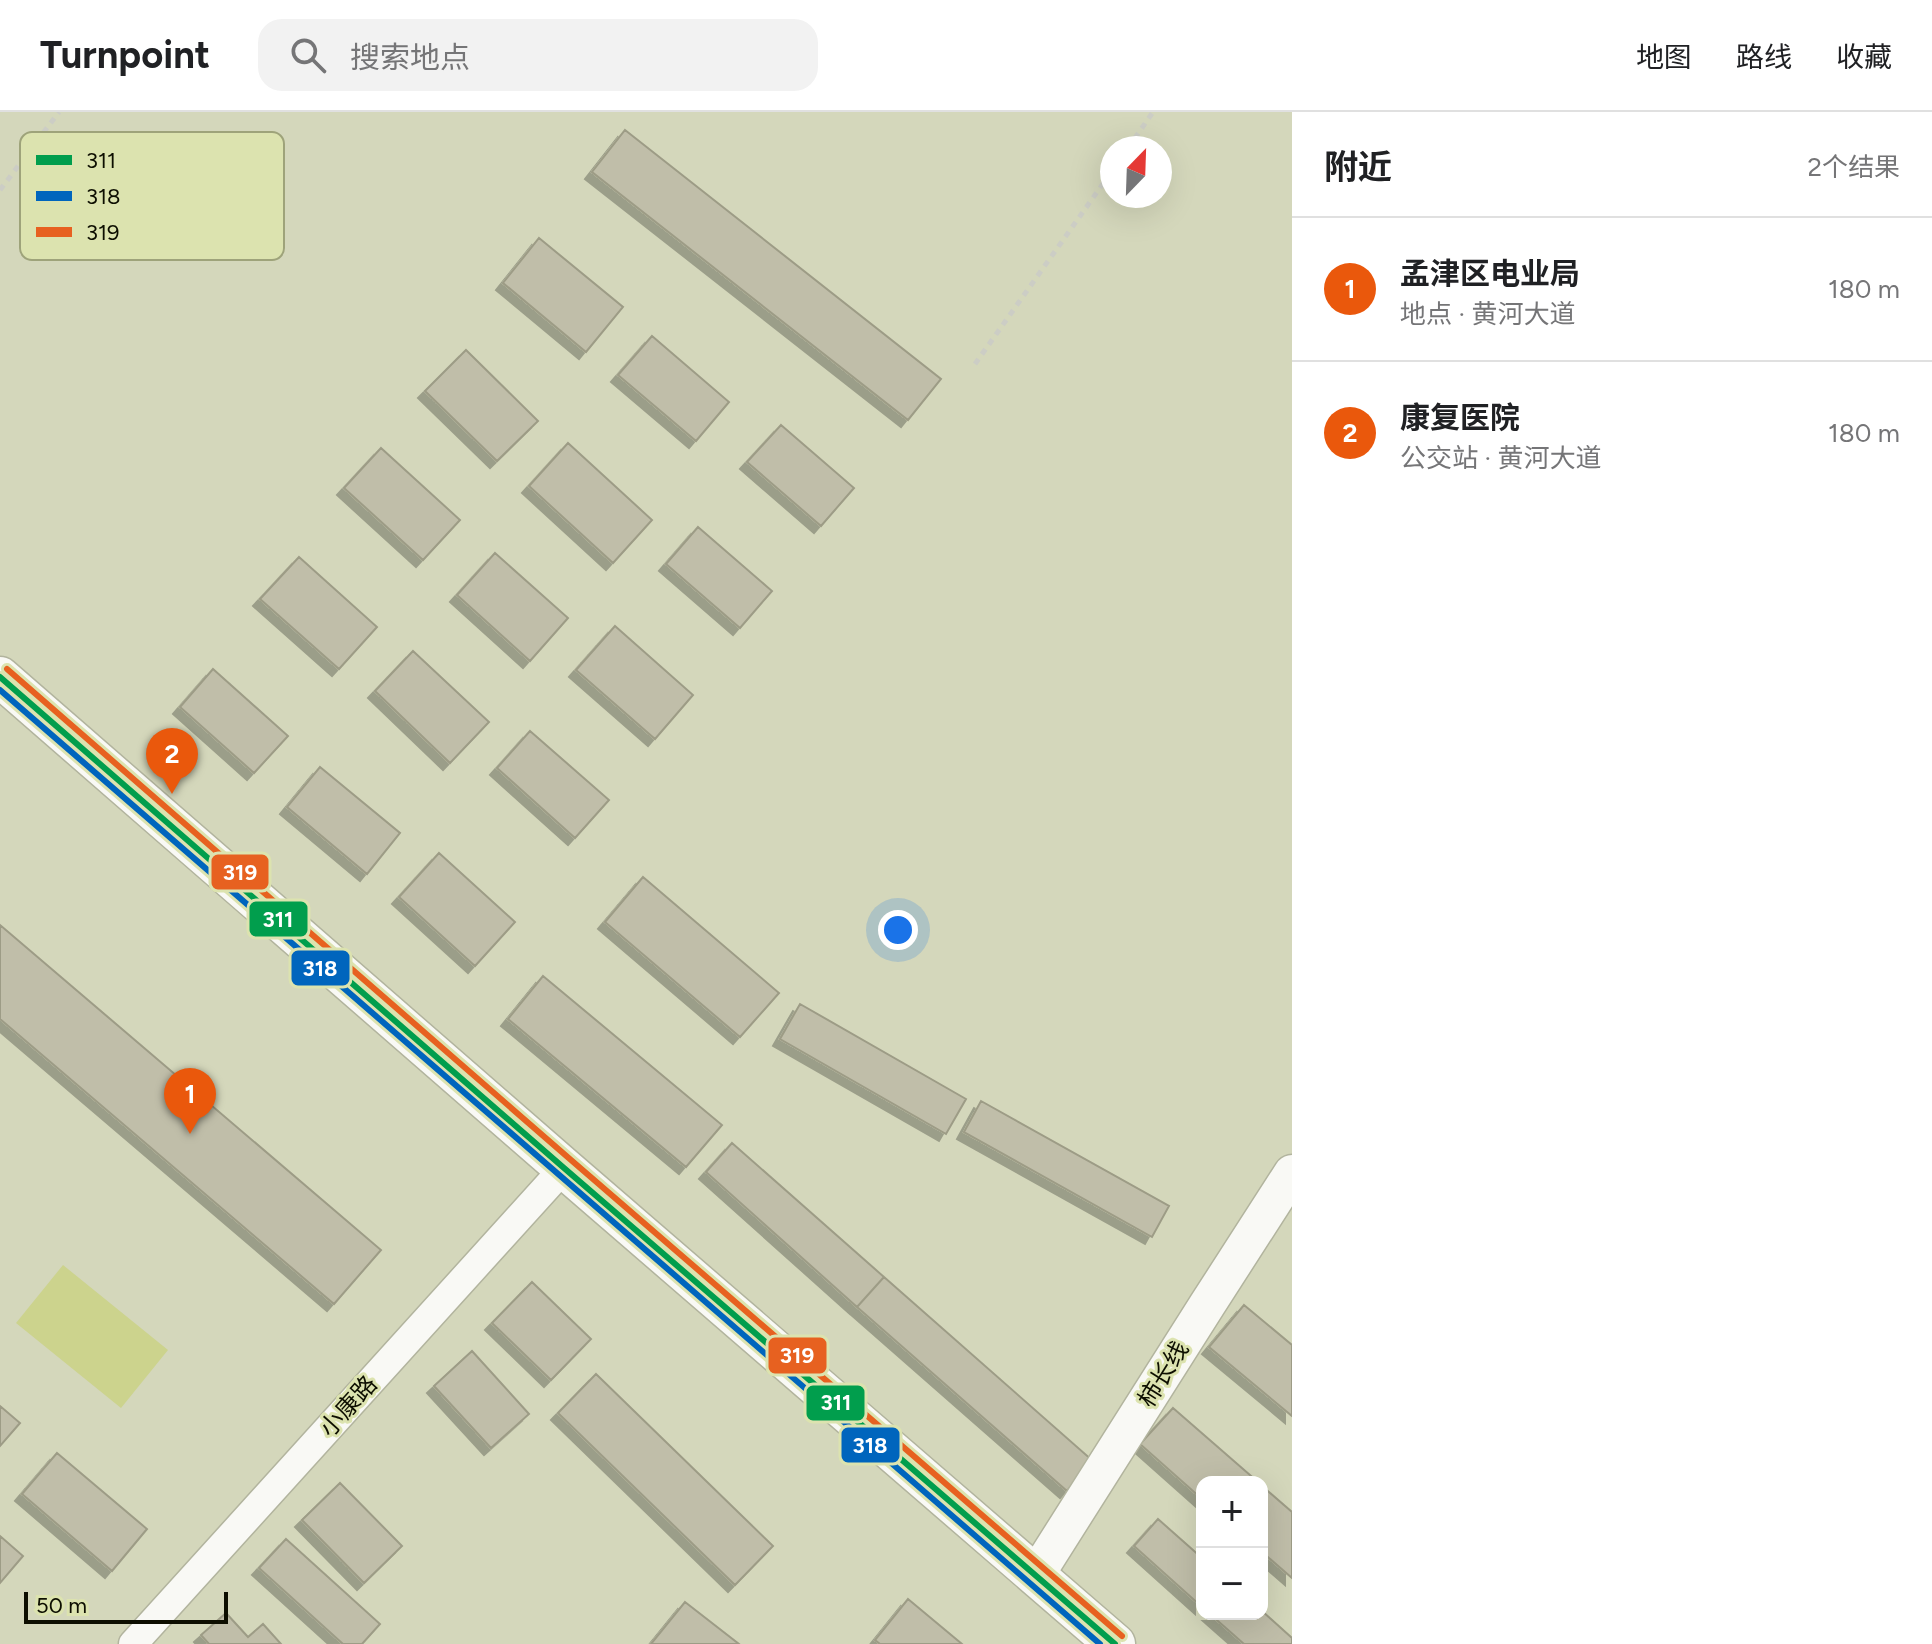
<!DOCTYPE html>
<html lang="zh">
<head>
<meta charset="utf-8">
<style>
  :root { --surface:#fff; --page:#f2f2f2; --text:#202124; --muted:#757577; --line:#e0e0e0; --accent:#ea580c }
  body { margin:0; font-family:Figtree,"Noto Sans SC",sans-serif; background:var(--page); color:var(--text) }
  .controls { position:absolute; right:24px; bottom:24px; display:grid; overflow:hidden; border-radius:16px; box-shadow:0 8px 32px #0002 }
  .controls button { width:72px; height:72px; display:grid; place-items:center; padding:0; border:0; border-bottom:2px solid var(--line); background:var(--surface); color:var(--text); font:40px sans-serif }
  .compass { position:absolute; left:1100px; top:24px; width:72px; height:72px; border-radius:50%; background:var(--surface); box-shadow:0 8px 32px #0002; rotate:23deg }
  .scale { position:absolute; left:24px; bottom:20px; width:204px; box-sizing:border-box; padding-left:8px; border:4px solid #0d0e00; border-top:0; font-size:22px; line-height:28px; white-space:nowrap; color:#0d0e00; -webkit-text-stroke:6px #dce3af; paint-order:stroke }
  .you { position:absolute; left:898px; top:818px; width:28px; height:28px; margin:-20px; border:6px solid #fff; border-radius:50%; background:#1a73e8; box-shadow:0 0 0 12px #1a73e833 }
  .badge { display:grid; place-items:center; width:52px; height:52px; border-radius:50%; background:var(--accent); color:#fff; font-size:26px; font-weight:700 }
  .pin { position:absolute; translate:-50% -66px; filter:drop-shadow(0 2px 4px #0008) }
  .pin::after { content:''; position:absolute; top:42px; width:28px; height:24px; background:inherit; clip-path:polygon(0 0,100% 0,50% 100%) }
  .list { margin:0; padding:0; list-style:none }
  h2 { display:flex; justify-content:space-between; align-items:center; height:104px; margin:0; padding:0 32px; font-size:34px }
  h2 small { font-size:26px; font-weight:400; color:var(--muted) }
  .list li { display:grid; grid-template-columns:52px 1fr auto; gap:24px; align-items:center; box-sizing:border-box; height:144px; padding:0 32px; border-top:2px solid var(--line) }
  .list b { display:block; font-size:30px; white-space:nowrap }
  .list p { margin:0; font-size:26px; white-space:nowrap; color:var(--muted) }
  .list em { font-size:26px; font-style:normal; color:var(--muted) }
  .icon { flex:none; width:44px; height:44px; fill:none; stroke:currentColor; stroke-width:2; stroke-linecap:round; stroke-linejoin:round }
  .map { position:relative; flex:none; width:1292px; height:1532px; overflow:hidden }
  header { display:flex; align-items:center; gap:48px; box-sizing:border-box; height:112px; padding:0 40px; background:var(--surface); border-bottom:2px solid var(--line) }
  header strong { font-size:38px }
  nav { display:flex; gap:44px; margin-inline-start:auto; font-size:28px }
  .search { width:560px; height:72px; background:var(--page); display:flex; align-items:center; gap:20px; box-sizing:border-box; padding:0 28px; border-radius:24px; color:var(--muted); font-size:30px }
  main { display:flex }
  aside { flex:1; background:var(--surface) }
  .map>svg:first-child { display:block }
  .green { fill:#ccd38d }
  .building { fill:#c0bea9; stroke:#9d9c86; stroke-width:2; filter:url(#shadow) }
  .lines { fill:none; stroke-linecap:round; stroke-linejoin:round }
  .minor-casing { stroke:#b2b49e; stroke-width:31 }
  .tertiary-casing { stroke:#b2b49e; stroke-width:39 }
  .secondary-casing { stroke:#b2b49e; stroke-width:43 }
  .path { stroke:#cccdc5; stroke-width:5; stroke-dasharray:6 6; stroke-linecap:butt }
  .minor { stroke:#f9f9f5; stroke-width:28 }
  .tertiary { stroke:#f9f9f5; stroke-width:36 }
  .secondary { stroke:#f9f9f5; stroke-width:40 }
  .bus-1-casing { stroke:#dce3af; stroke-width:12 }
  .bus-2-casing { stroke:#dce3af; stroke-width:12 }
  .bus-3-casing { stroke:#dce3af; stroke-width:12 }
  .bus-1 { stroke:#019e4d; stroke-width:6 }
  .bus-2 { stroke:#0065bd; stroke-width:6 }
  .bus-3 { stroke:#e76120; stroke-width:6 }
  .labels { text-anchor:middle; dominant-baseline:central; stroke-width:6; stroke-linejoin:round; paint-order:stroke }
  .street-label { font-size:24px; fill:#0d0e00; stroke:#dce3af }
  .key { fill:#dce3af; stroke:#9ea37a; stroke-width:2 }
  .key-label { font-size:22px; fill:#0d0e00 }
  .line-badge { stroke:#dce3af; stroke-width:3 }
  .badge-label { font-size:22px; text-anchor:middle; font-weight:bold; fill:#fff }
</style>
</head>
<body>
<header>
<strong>Turnpoint</strong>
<div class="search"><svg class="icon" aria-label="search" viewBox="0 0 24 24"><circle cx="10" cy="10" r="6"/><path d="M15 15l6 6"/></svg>搜索地点</div>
<nav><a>地图</a><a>路线</a><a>收藏</a></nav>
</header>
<main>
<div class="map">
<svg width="1292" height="1532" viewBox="0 0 1292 1532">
  <defs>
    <filter id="shadow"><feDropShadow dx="-7" dy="7" stdDeviation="0" flood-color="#0004"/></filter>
  </defs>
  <rect width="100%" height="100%" fill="#d4d7bb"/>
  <path class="green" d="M63 1153 168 1238 121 1296 16 1211Z"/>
  <path class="building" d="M625 18 941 267 908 308 592 60Z
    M539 126 623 195 586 240 503 171Z
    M652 224 729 290 696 329 618 263Z
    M466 238 538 309 497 349 425 279Z
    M781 313 854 376 821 414 747 350Z
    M568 331 652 408 613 451 529 374Z
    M381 336 460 408 423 448 344 376Z
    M698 415 772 479 740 516 666 452Z
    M495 441 568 506 530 549 457 483Z
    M299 445 377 515 339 557 260 487Z
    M615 514 693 583 655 627 576 558Z
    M413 539 489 610 450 651 375 579Z
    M213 557 288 624 254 661 180 595Z
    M530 619 609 688 575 726 497 656Z
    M320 655 400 721 367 762 287 695Z
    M439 741 515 810 475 854 399 785Z
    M643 765 779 881 740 925 605 810Z
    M0 813 381 1138 334 1192 0 907Z
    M543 864 722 1013 686 1055 508 907Z
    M800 892 966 987 946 1022 780 927Z
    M981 989 1169 1094 1152 1125 964 1020Z
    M732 1031 884 1165 857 1195 706 1060Z
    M884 1165 1093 1349 1067 1379 857 1195Z
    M532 1170 591 1227 551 1268 492 1211Z
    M1244 1193 1292 1233V1304L1209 1235Z
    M472 1239 529 1302 491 1336 434 1274Z
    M596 1262 773 1434 735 1473 558 1301Z
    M0 1294 20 1311 0 1334Z
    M1173 1296 1258 1370H1202V1387L1140 1332Z
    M57 1341 147 1417 112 1459 22 1382Z
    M340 1371 402 1434 364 1471 302 1408Z
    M1262 1374 1292 1400V1466L1262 1440Z
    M1158 1407 1202 1446V1495L1134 1434Z
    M0 1424 23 1444 0 1471Z
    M286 1427 380 1512 362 1532H343L259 1456Z
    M908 1487 962 1532H880L875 1528Z
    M685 1490 739 1532H651Z
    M1262 1499 1292 1526V1532H1244L1210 1502H1262Z
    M226 1501 248 1525 263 1512 281 1532H209L201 1523Z"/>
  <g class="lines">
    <g class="minor-casing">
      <path id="minor" d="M133 1532 564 1056"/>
    </g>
    <g class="tertiary-casing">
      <path id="tertiary" d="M1036 1463 1207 1193 1292 1061"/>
    </g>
    <g class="secondary-casing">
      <path id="secondary" d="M0 565 564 1056 1115 1532"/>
    </g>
    <path class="path" d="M1128 36 1153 0
      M0 78 59 0
      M975 252 1112 59"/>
    <use href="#minor" class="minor"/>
    <use href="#tertiary" class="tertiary"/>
    <use href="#secondary" class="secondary"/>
    <g class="bus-1-casing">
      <path id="bus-1" d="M0 565 564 1056 1115 1532"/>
    </g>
    <g class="bus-2-casing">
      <path id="bus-2" d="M0 578 1100 1532"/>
    </g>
    <g class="bus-3-casing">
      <path id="bus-3" d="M7 557 571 1048 1122 1524"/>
    </g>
    <use href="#bus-1" class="bus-1"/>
    <use href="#bus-2" class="bus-2"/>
    <use href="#bus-3" class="bus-3"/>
  </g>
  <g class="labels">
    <g class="street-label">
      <text transform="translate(1163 1262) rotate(-58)">柿长线</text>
      <text transform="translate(348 1294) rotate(-48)">小康路</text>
    </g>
  </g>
  <rect x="20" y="20" width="264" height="128" rx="12" class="key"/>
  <rect x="36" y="43" width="36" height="10" fill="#019e4d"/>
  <rect x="36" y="79" width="36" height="10" fill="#0065bd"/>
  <rect x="36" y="115" width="36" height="10" fill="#e76120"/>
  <g class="key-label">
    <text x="86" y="56">311</text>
    <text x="86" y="92">318</text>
    <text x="86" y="128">319</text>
  </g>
  <g class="line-badge">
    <rect x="210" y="741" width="60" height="38" rx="8" fill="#e76120"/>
    <rect x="248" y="788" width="61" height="38" rx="8" fill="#019e4d"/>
    <rect x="290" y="837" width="61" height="38" rx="8" fill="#0065bd"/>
    <rect x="767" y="1224" width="61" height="39" rx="8" fill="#e76120"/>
    <rect x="805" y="1272" width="61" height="38" rx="8" fill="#019e4d"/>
    <rect x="840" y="1314" width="61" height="38" rx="8" fill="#0065bd"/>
  </g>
  <g class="badge-label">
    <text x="240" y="768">319</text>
    <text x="278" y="815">311</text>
    <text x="320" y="864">318</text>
    <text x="797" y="1251">319</text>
    <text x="836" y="1298">311</text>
    <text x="870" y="1341">318</text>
  </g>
</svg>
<div class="controls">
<button>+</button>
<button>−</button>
</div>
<svg class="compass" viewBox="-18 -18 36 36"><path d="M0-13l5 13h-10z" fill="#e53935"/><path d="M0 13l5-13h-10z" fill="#757577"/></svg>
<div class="scale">50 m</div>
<div class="you"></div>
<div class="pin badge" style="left:190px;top:1022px">1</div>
<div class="pin badge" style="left:172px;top:682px">2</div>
</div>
<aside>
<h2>附近<small>2个结果</small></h2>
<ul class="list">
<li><span class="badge">1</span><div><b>孟津区电业局</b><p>地点 · 黄河大道</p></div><em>180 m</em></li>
<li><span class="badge">2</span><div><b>康复医院</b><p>公交站 · 黄河大道</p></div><em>180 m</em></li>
</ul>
</aside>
</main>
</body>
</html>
